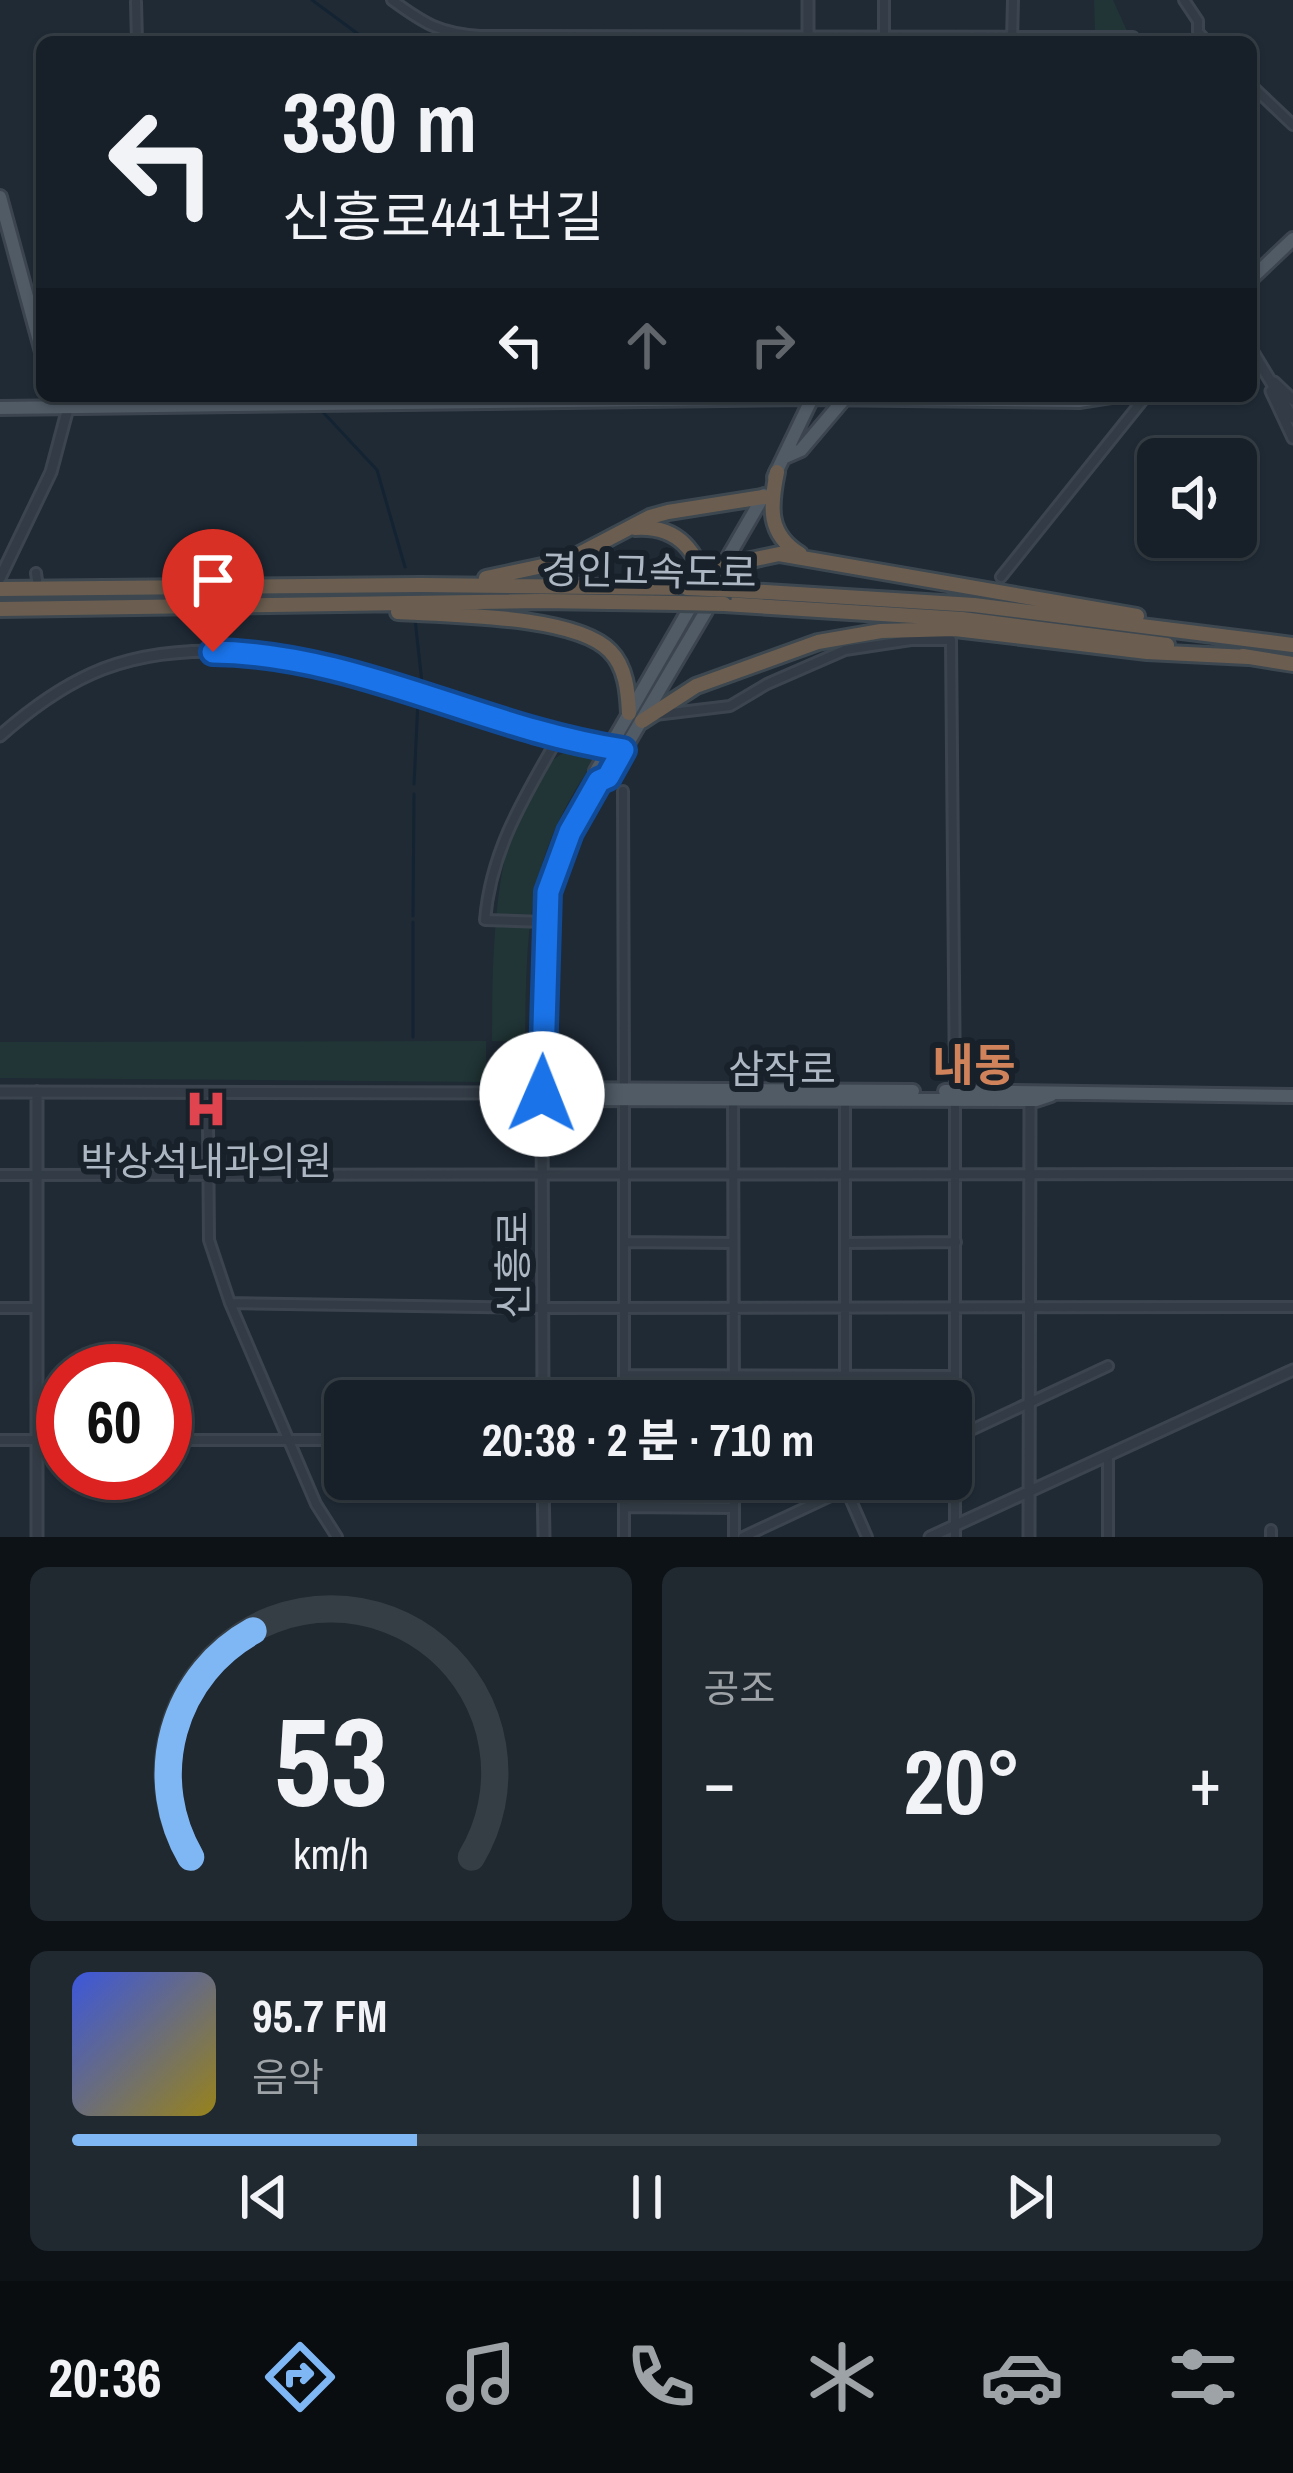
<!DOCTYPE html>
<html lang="ko">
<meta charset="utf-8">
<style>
:root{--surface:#172028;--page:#202830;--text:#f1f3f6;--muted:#9ea3a8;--line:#363e45;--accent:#7fb7f5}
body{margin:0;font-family:"Archivo Narrow","Noto Sans KR",sans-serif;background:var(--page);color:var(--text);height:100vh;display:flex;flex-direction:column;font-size:45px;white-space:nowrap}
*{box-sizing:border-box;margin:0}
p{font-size:39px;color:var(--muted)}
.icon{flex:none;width:66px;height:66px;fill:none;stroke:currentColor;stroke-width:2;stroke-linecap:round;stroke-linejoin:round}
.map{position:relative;height:1537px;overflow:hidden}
.side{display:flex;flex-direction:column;gap:30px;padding:30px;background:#0d1216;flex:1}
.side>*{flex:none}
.guide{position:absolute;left:36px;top:36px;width:1221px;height:366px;border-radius:18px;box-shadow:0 3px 9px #0004,0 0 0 3px var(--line);background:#172028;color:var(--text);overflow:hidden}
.buttons{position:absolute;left:1137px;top:438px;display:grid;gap:24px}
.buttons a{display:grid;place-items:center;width:120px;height:120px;border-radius:18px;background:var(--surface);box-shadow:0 3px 9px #0004,0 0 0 3px var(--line);font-size:60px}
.speed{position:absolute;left:36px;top:1344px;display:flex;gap:24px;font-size:60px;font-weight:700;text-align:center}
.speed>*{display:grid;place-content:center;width:156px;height:156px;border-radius:50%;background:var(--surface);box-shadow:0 3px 9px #0004,0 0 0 3px var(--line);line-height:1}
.speed .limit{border:18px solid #d22;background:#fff;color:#111}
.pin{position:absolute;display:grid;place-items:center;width:102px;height:102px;color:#fff;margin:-123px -51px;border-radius:50% 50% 50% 0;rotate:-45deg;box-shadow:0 0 12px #0007}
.pin .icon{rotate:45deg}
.me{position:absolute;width:132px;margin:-66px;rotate:1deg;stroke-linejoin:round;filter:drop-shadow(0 0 9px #0008)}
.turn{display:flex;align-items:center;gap:42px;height:252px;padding:0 48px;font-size:54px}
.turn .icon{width:156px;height:156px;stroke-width:2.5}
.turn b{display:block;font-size:84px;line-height:102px}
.lanes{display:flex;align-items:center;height:114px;padding:0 48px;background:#0003;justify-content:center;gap:60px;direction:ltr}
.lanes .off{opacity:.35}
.big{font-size:90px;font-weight:700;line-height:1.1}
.side .widget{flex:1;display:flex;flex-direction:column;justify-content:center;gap:18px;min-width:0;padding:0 42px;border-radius:18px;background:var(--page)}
.side .dial{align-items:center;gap:0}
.dial svg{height:312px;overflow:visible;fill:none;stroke:var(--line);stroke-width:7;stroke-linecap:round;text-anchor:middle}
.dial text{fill:var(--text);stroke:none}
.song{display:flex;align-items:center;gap:36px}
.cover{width:144px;height:144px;border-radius:18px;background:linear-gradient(135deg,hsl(230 70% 55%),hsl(50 70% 35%))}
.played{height:12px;border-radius:6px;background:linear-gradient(90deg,var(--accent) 30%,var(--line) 30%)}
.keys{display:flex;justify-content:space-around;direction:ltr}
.heat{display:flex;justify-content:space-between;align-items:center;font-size:66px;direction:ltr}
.side .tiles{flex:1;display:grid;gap:30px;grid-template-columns:1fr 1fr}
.widget:last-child{grid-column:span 2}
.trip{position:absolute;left:324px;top:1380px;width:648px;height:120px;border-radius:18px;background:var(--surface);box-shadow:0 3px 9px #0004,0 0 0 3px var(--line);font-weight:700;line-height:120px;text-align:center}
.dock{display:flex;height:192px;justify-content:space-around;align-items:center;background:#090d10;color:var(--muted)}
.dock .icon{width:84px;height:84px}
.dock .selected{color:var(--accent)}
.dock b{font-size:54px;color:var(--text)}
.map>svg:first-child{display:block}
</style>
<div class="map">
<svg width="1293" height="1537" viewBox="0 0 1293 1537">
<rect width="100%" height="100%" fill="#1f2a35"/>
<!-- green -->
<path fill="#213536" d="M 1094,0 L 1113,0 L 1127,31 L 1095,31 Z
M 572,749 L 595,760 C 526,857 527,927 525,1041 L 492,1041 C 493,968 488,781 572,749 Z
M 486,1041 L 486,1082 L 0,1078 L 0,1042 Z"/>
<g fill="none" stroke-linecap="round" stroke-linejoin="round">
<!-- stream -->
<path stroke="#142331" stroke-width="3" d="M 312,0 L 369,42
M 322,411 L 377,470 L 405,567
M 415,619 L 422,683
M 414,784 L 418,701
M 413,916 L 414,794
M 413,1037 L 413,922"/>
<!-- minor-tunnel -->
<path stroke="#343f4a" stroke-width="8" stroke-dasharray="8 4" stroke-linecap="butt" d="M 954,637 L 1001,577"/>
<!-- minor casing -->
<g stroke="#3c454f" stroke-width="14">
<path id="minor" d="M 392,0 C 425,24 439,33 480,36 L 1133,37
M 884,0 L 884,40
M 1184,0 L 1198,21 L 1198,32 L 1207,42
M 136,2 L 137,42
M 1012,41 L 1013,0
M 1251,85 L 1293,125
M 36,573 L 37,580
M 1001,577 L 1146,396
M 951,640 L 955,1091
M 655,715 L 730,706 L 767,684 L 845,650 L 911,640 L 951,640
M 623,791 L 624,1089
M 544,922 L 485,920 C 491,849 525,796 559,736
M 201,1092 L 208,1123 L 209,1240 L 230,1303 L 316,1504 L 337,1537
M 733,1097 L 734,1401
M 624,1099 L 624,1401
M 845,1099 L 845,1401
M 0,1175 L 1293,1174
M 624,1242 L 733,1243
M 845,1243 L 956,1242
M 230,1303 L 543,1308 L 1292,1307
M 0,1308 L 37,1308
M 624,1375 L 955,1376
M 952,1439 L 1108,1366
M 0,1440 L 63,1440
M 165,1440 L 345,1440
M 1108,1455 L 1108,1537
M 624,1479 L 624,1537
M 734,1479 L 734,1537
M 846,1479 L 846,1489 L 867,1537
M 624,1507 L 734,1508
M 1271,1530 L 1271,1537
M 743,1537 L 867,1479
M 955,1537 L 955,1101"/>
</g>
<!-- tertiary casing -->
<g stroke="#3c454f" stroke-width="15">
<path id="tertiary" d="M 808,0 L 808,42
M 1251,349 L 1293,418
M 1274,382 L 1293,400
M 1271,391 L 1293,438
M 0,578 L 51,472 L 68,408
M 0,736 C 27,712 58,689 91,674 C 235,609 438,699 579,742 L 613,748
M 0,1092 L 514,1093 L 521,1099 L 542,1099 L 543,1401
M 37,1092 L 37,1537
M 514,1093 L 521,1088 L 542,1089
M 543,1479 L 544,1537
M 930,1537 L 1293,1370
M 1029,1537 L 1030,1098"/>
</g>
<!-- primary casing -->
<g stroke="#3c454f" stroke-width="18">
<path id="primary" d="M 0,197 L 42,352
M 1251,279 L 1293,239
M 0,408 L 812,398 L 1079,401 L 1111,396
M 785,457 L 801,450 L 845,398
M 774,477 L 812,398
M 705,599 L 706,611 L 608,777 L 599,781 L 570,832 L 548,892 L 544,922 L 542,1099 L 1036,1100 L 1051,1095
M 599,781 L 596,771 L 691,606 L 705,597 L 764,495
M 542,1089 L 913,1091
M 945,1091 L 1293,1096"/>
</g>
<!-- motorway casing -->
<g stroke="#3d4750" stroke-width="20">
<path id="motorway" d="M 777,472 C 770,506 767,534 800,554
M 635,528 C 679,525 698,552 708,592
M 723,566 L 779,554 L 1137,616
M 486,578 L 566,561 L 650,517 L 668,512 L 763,497
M 0,589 L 421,585 L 687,588
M 732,590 L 974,605 L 1293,645
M 724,604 L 962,619 L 1167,645
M 0,609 L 541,601 L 678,603
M 398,612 C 449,615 576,615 610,651 C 626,667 628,692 629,713
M 1243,656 L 1293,664
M 642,721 L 696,686 L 818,642 L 881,631 L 955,629 L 1147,652 L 1248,657"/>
</g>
<!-- minor -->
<use href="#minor" stroke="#333c46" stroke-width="8"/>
<!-- tertiary -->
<use href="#tertiary" stroke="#333c46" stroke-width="9"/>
<!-- primary -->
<use href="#primary" stroke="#505b66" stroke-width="12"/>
<!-- motorway -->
<use href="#motorway" stroke="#6b5e50" stroke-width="14"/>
<!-- motorway-bridge casing -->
<g stroke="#3d4750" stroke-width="20" stroke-linecap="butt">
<path id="motorway-bridge" d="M 687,588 L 732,590
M 678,603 L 724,604"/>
</g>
<!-- motorway-bridge -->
<use href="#motorway-bridge" stroke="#6b5e50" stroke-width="14"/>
</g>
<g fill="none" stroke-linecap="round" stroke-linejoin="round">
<!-- route casing -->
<g stroke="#114b97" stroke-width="30">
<path id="route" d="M 213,652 C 357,654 483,729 623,750 L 608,777 L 599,781 L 570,832 L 548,892 L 542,1094"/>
</g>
<!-- route -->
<use href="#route" stroke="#1a73e8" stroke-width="21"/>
</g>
<!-- icons -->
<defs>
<g id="hospital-bare" transform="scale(3.24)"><path d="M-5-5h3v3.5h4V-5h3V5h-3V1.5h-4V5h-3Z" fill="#e0444e" stroke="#18212a" stroke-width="2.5" paint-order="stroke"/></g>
</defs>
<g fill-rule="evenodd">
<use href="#hospital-bare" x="206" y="1109"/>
</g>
<g text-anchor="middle" stroke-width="12" stroke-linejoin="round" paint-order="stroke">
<!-- street labels -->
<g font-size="39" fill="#acb7c3" stroke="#18212a">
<text transform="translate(649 571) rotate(1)" y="14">경인고속도로</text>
<text x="782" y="1083">삼작로</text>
<text transform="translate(513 1265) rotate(-90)" y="14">신흥로</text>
</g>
<!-- poi labels -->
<g font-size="39" fill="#acb7c3" stroke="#18212a">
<text x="206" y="1175">박상석내과의원</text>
</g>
<!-- quarter labels -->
<g font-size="45" font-weight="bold" fill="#d0835a" stroke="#18212a">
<text x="974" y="1081">내동</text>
</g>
</g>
</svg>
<div class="buttons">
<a><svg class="icon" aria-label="sound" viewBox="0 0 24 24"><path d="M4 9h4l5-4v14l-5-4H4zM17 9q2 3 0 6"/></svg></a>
</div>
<div class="speed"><div class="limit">60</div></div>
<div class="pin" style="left:213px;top:652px;background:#d93025"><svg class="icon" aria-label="arrive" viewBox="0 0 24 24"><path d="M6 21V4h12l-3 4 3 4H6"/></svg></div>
<svg class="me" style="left:542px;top:1094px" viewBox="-20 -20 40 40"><circle r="19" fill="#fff"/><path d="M0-13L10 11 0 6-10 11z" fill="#1a73e8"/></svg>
<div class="trip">20:38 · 2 분 · 710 m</div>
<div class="guide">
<div class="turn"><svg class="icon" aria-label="left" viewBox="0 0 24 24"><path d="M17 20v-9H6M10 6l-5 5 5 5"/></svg><div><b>330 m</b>신흥로441번길</div></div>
<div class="lanes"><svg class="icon" aria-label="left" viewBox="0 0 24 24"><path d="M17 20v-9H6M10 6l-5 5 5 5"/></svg><svg class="icon off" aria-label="ahead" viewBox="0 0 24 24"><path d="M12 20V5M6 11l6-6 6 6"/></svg><svg class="icon off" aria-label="right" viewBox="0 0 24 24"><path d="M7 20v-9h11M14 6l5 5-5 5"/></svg></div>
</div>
</div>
<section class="side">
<div class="tiles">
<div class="widget dial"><svg viewBox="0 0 100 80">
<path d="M14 69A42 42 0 1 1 86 69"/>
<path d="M14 69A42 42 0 0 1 30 11" stroke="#7fb7f5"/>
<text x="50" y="56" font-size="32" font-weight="700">53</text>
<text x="50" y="72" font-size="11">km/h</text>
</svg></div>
<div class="widget"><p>공조</p>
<div class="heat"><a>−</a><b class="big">20°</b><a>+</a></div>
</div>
<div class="widget">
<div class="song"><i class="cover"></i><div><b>95.7 FM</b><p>음악</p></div></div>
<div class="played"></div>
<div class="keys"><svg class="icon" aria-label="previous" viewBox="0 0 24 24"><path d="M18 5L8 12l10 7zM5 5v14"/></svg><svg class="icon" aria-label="pause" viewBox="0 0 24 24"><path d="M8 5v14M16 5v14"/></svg><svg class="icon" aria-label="next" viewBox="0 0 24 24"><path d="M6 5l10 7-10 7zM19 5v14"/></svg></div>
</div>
</div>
</section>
<nav class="dock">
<b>20:36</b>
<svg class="icon selected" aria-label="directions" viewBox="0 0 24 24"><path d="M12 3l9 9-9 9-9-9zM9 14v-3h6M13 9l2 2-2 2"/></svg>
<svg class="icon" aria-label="music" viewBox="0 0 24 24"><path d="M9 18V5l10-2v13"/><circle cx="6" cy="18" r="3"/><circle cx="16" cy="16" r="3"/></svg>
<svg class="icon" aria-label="phone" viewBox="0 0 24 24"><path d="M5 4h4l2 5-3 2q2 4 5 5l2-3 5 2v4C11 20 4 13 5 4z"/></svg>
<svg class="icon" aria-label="climate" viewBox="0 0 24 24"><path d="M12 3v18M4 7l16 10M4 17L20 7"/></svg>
<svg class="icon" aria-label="car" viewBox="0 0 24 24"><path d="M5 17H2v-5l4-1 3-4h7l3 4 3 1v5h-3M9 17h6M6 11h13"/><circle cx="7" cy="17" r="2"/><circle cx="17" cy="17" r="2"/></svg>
<svg class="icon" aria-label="filters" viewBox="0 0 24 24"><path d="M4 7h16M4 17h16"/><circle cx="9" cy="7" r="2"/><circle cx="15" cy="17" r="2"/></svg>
</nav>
